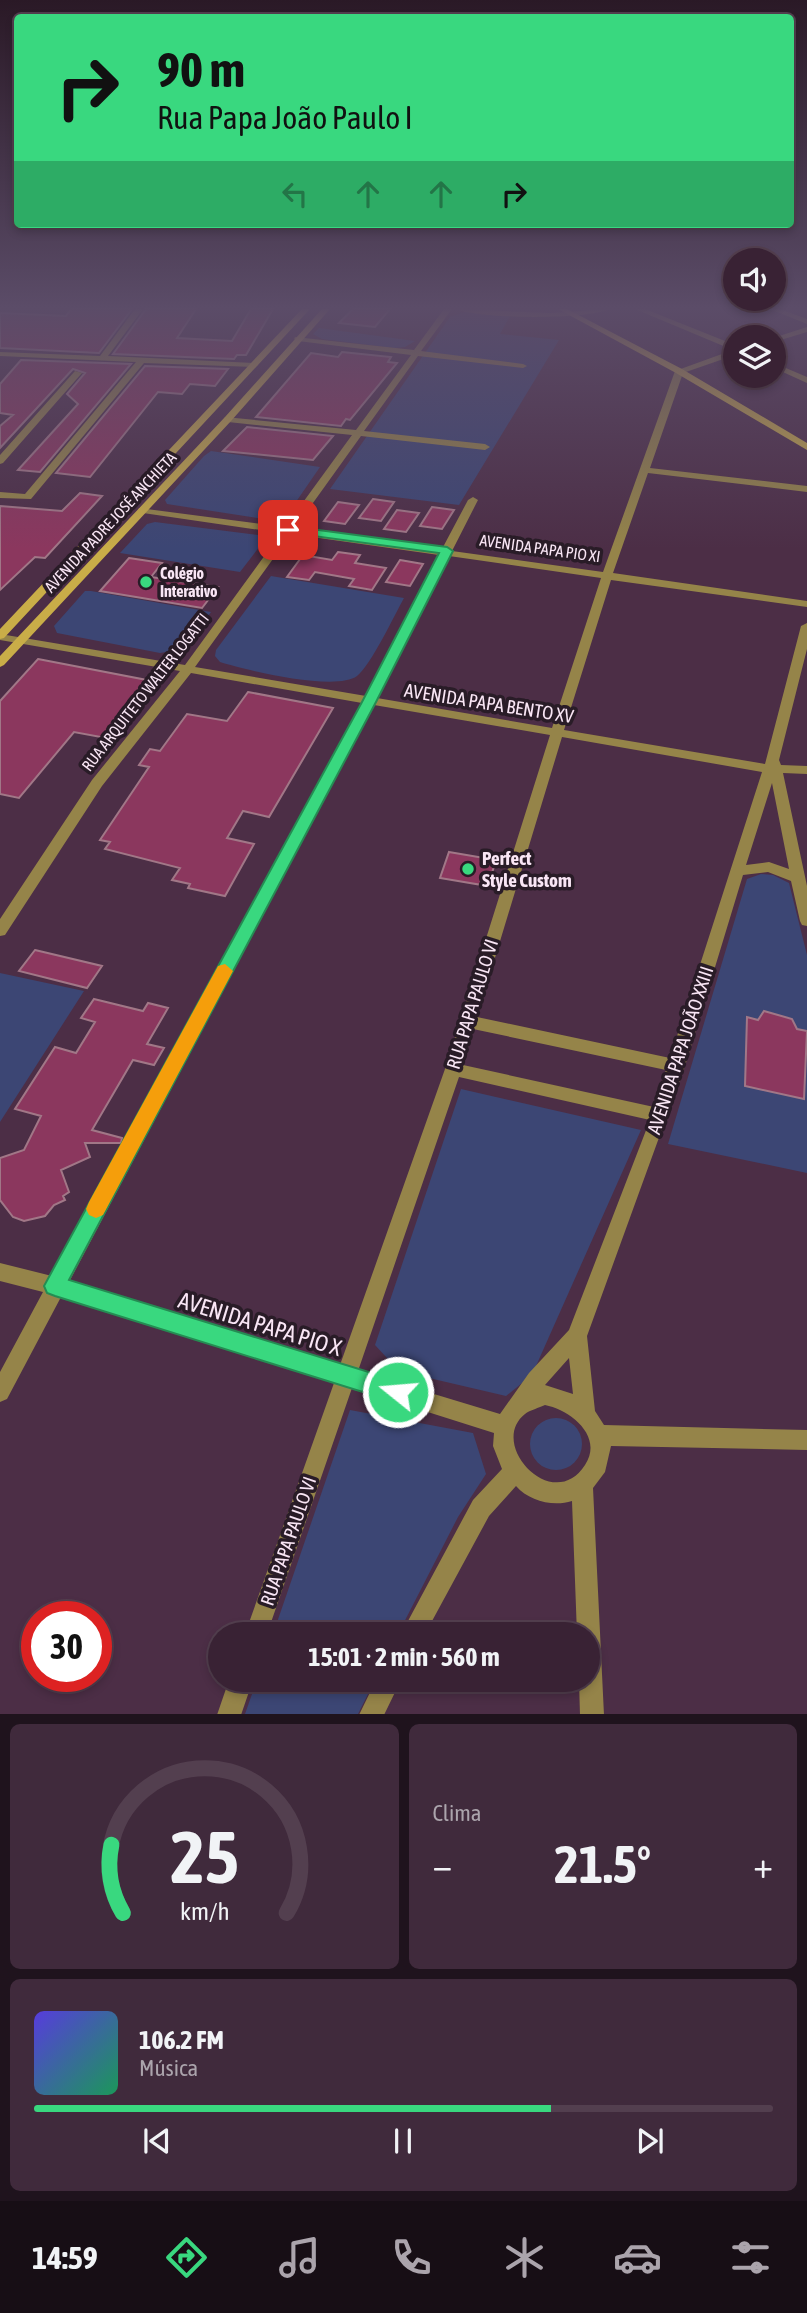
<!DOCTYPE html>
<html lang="pt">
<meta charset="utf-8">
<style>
:root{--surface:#392234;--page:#402a3c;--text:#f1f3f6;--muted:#aba4ac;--line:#533f4f;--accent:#39d87f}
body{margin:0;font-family:"Asap Condensed",sans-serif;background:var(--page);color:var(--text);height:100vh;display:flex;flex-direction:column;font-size:26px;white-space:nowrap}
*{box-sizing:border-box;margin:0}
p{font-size:23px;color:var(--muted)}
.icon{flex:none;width:38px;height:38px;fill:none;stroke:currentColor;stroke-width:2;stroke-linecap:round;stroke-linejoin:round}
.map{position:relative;height:1714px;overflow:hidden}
.drawer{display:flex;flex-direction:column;gap:10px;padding:10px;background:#1f131d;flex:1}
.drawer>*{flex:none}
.guide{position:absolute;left:14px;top:14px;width:780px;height:214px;border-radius:7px;box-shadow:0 4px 10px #0003,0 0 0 2px var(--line);background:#39d87f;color:#111;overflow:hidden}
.buttons{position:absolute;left:723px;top:248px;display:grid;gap:14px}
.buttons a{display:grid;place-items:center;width:63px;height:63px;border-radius:50%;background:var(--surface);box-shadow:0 4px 10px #0003,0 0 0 2px var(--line);font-size:35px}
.speed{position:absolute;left:21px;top:1601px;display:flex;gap:14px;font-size:35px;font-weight:700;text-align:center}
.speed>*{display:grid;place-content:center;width:91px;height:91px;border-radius:50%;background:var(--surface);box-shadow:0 4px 10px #0003,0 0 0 2px var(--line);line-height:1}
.speed .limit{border:10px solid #d22;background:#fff;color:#111}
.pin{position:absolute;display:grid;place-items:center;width:60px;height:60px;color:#fff;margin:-30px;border-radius:14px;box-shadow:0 4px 10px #0006}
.me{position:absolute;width:77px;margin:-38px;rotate:287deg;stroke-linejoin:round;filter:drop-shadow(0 0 5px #0008)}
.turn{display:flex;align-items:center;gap:24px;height:147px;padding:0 28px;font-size:32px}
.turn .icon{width:91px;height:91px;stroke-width:2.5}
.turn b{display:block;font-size:49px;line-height:60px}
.lanes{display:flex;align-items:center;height:66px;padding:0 28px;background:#0003;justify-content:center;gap:35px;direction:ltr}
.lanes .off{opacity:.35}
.big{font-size:52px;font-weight:700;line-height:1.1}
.drawer .widget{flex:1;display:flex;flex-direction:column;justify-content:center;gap:10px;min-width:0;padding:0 24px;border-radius:10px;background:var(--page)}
.drawer .dial{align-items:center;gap:0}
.dial svg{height:182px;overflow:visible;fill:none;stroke:var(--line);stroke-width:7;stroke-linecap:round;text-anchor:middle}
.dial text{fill:var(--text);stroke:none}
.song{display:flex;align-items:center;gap:21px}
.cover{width:84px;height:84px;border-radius:10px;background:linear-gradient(135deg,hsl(250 70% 55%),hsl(150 70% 35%))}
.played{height:7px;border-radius:4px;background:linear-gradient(90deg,var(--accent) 70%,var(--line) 70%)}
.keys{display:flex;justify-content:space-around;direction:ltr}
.heat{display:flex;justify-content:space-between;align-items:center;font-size:38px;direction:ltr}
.drawer .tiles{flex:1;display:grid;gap:10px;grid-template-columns:1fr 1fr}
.widget:last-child{grid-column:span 2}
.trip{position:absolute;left:208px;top:1622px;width:392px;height:70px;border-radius:35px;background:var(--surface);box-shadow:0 4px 10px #0003,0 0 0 2px var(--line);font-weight:700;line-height:70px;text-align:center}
.tab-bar{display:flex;height:112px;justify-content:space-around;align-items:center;background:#170e15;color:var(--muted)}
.tab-bar .icon{width:49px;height:49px}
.tab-bar .active{color:var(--accent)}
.tab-bar b{font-size:32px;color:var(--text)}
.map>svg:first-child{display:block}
</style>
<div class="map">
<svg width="807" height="1715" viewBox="0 0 807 1715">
<rect width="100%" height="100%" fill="#4c2e46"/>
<!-- green -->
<path fill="#3c4674" d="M 467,311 L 510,316 L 500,334 L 559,340 L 459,505 L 330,489 L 450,317 Z
M 319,328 L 415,341 L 405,347 L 394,348 L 322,339 L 313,334 Z
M 211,451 L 320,467 L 289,512 L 270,520 L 167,504 L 165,500 L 204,456 Z
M 155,522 L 258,535 L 263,542 L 240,572 L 120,553 L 147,524 Z
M 271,576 L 404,598 C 394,616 371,665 357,676 C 336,692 245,670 220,662 L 215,656 L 216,650 Z
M 85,591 L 91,591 L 211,612 C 196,633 187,650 160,653 L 57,633 L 54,626 Z
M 761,874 L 773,875 L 789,883 L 807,955 L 807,1173 L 668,1144 L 747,879 Z
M 0,973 L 84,991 L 0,1122 Z
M 461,1089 L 641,1130 L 532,1375 L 506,1396 L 399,1371 L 375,1345 Z
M 350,1410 L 473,1433 L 486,1474 L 458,1517 L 398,1634 L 273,1634 Z
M530 1444a26 26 0 1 1 52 0a26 26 0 1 1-52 0Z
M 257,1680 L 375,1680 L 358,1714 L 245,1714 Z"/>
<!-- building -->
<path fill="#8b375e" stroke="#a17787" stroke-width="2" d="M 71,309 L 132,309 L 99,353 L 0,348 L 0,313 L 66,316 Z
M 146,309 L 196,309 L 177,338 L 232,341 L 251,309 L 273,309 L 246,355 L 237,355 L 234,359 L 113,354 Z
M 353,309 L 390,309 L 375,327 L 339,323 Z
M 342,352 L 391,357 L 388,362 L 397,363 L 350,420 L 346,419 L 341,426 L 256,417 L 311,353 L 338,357 Z
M 21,360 L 131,364 L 40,472 L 18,470 L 78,404 L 67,394 L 85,373 L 73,369 L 0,448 L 0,426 L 13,415 L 0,413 L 0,384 Z
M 145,366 L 228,369 L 215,386 L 190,384 L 182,394 L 158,392 L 90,477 L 56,473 Z
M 247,427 L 333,436 L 313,460 L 223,451 Z
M 80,493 L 102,496 L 45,558 L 35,557 L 0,590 L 0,506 L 62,511 Z
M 373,499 L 394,502 L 381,521 L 359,518 Z
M 338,502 L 359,505 L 345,524 L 324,521 Z
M 432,507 L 454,510 L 442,529 L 420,526 Z
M 397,510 L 419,513 L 406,532 L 384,529 Z
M 338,552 L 360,555 L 355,563 L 386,568 L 372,590 L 349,586 L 354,579 L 315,572 L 309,580 L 287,577 L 303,555 L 332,560 Z
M 129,558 L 162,563 L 151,577 L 218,587 L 202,608 L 100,591 Z
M 400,560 L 423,564 L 410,586 L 386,582 Z
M 38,659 L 152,681 L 106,738 L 74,732 L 19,798 L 0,794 L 0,701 Z
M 248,692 L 333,708 L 269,817 L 243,811 L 227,838 L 254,844 L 225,896 L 188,888 L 190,884 L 172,880 L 180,868 L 105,849 L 110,842 L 100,840 L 149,767 L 139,765 L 150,749 L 160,751 L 187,714 L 227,721 Z
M 449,852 L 496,860 L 488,886 L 440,878 Z
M 35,950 L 102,966 L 87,988 L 19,971 Z
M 94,999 L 143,1011 L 148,1003 L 168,1008 L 147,1044 L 164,1048 L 154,1065 L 133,1060 L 92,1130 L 122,1138 L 121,1143 L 85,1143 L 90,1157 L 61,1170 L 69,1192 L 63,1196 L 65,1200 L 54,1205 L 45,1216 L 24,1221 L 13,1217 L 0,1200 L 0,1158 L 24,1150 L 41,1116 L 15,1109 L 55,1047 L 76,1053 L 95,1022 L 81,1018 Z
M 764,1011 L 792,1019 L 797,1029 L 807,1031 L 804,1099 L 745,1086 L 747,1017 L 758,1020 Z"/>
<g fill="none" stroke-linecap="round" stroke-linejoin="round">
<!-- street -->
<path fill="#958449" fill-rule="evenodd" d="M 135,309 L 143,309 L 108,356 L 254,363 L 258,365 L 254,367 L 144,363 L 31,499 L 0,498 L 0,492 L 25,494 L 136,362 L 0,356 L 0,352 L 100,356 Z
M 444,309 L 452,309 L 421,351 L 523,364 L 527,366 L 523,368 L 418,356 L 364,431 L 485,444 L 490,447 L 485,450 L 361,436 L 295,528 L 442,549 L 468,500 L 473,497 L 478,500 L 452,551 L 603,572 L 675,371 L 733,350 L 635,309 L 645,309 L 735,345 L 735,355 L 683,373 L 650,468 L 807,486 L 807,492 L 648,473 L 613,573 L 807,601 L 807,607 L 611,580 L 564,730 L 765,764 L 801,626 L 807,623 L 807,649 L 779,760 L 781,765 L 807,766 L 807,774 L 783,773 L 807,886 L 807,926 L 802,925 L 800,921 L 791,881 L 768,872 L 743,875 L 685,1066 L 587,1336 L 595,1411 L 604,1425 L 807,1430 L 807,1450 L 611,1446 L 605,1472 L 593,1488 L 604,1715 L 580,1715 L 579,1680 L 588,1680 L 588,1634 L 577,1634 L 572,1501 C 553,1507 529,1501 516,1486 L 489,1516 L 425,1634 L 401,1634 L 473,1500 L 502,1469 L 493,1446 L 494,1433 L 352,1388 L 267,1634 L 245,1634 L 334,1383 L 61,1297 L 7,1399 L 0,1402 L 0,1372 L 43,1292 L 0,1281 L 0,1263 L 52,1276 L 362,703 L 191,673 L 102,786 L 5,935 L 0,936 L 0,919 L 92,780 L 180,671 L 0,640 L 0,634 L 185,665 L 281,533 L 143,513 L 138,510 L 139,508 L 285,527 L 352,435 L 228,422 L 224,419 L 225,417 L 356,430 L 411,355 L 298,341 L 294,339 L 295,337 L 414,350 ZM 291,534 L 439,555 L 366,696 L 195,667 ZM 449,556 L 601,578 L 552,728 L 377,698 ZM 374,705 L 550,735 L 445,1069 L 340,1365 L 69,1282 ZM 562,737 L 762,772 L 670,1058 L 477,1017 ZM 772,783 L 789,869 L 769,862 L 746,865 ZM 473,1029 L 666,1070 L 654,1107 L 463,1065 ZM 459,1077 L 650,1120 L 569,1330 L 529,1373 L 500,1414 L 358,1371 ZM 569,1358 L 573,1394 L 545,1385 ZM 545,1405 C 570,1410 604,1436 585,1465 C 553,1515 487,1444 525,1414 C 530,1410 539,1408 545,1405 Z
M 457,309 L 551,313 L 609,309 C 588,320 477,319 457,309 Z
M 770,309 L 780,309 L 807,319 L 807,324 Z
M 807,327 L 807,332 L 774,342 L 773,338 Z
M 774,363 L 807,377 L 807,383 L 774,368 Z
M 75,371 L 82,373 L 3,463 L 0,464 L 0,455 Z
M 229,1680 L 253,1680 L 241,1715 L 217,1715 Z
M 376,1680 L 401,1680 L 384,1715 L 359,1715 Z"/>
<!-- secondary -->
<path fill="#c9ad48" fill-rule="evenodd" d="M 302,309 L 310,309 L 4,638 L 0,639 L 0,629 Z
M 322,309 L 330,309 L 231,421 L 4,665 L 0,667 L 0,656 L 225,417 Z
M 558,309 L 567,309 L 682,369 L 807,443 L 807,450 L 676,373 Z"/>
</g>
<!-- sky -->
<linearGradient id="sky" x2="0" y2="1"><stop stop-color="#2a1926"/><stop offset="0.56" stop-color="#5b4c68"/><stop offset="1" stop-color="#5b4c68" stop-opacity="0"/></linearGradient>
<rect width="807" height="549" fill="url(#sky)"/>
<!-- route -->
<path fill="#39d87f" stroke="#258c53" stroke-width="2" d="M 288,526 L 447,547 L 453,551 L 376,702 L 69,1280 L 398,1381 L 406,1384 L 409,1392 L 406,1400 L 398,1403 L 55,1296 L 47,1293 L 44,1286 L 362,702 L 439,553 L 284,532 L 284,527 Z"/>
<!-- slow -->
<path fill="#f59e0b" d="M 225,964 L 233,971 L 103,1215 L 96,1218 L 89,1215 L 86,1209 L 89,1202 L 218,966 Z"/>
<!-- markers -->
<g fill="#39d87f" stroke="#291c27" stroke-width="2.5">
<circle cx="146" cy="582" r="7"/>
<circle cx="468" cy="869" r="7"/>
</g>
<g text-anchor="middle" stroke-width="7" stroke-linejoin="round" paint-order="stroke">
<!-- far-street labels -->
<g font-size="16" fill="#f9e6f5" stroke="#291c27">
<text transform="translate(110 522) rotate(-47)" y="6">AVENIDA PADRE JOSÉ ANCHIETA</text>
<text transform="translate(540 548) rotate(8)" y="6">AVENIDA PAPA PIO XI</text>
<text transform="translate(145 692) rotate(-52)" y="6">RUA ARQUITETO WALTER LOGATTI</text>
</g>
<!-- far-poi labels -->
<g font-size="16" font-weight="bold" fill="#f9e6f5" stroke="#291c27" text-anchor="start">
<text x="160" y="579">Colégio<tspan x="160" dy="18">Interativo</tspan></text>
</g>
<!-- street labels -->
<g font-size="19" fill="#f9e6f5" stroke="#291c27">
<text transform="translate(489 703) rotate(9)" y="7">AVENIDA PAPA BENTO XV</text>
<text transform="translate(472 1004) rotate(-73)" y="7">RUA PAPA PAULO VI</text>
<text transform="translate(680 1050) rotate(-72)" y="7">AVENIDA PAPA JOÃO XXIII</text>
<text transform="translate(288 1541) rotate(-71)" y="7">RUA PAPA PAULO VI</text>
</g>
<!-- poi labels -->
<g font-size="19" font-weight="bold" fill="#f9e6f5" stroke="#291c27" text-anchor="start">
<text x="482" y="865">Perfect<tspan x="482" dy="22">Style Custom</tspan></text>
</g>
<!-- near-street labels -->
<g font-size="23" fill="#f9e6f5" stroke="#291c27">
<text transform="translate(260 1324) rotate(17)" y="8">AVENIDA PAPA PIO X</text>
</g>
</g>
</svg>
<div class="buttons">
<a><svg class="icon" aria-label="sound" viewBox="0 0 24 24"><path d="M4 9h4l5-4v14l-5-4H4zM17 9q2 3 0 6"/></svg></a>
<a><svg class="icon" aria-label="layers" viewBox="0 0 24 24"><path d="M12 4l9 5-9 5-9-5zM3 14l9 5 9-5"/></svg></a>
</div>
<div class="speed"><div class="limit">30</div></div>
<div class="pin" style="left:288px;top:530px;background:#d93025"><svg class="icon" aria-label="arrive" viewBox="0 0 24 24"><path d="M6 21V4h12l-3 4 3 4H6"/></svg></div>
<svg class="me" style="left:398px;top:1392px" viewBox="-20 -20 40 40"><circle r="17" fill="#39d87f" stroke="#fff" stroke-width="3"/><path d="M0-11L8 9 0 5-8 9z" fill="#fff"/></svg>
<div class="trip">15:01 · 2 min · 560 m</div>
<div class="guide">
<div class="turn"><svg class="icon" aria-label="right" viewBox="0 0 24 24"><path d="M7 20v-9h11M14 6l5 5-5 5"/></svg><div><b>90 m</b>Rua Papa João Paulo I</div></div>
<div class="lanes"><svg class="icon off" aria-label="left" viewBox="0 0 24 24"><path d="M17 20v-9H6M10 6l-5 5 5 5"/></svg><svg class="icon off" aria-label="ahead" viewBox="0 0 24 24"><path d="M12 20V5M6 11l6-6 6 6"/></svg><svg class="icon off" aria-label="ahead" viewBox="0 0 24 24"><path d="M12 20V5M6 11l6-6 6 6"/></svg><svg class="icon" aria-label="right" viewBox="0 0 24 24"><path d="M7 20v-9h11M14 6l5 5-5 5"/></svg></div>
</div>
</div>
<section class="drawer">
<div class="tiles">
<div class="widget dial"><svg viewBox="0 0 100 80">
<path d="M14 69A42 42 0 1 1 86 69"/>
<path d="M14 69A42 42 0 0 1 9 39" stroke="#39d87f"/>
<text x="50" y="56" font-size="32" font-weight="700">25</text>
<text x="50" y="72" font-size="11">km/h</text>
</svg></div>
<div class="widget"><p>Clima</p>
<div class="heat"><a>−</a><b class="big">21.5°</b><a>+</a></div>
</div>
<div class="widget">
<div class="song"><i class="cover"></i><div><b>106.2 FM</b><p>Música</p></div></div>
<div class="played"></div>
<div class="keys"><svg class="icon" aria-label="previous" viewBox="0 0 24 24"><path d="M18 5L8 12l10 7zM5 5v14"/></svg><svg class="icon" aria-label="pause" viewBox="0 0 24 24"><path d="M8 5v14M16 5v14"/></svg><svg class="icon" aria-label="next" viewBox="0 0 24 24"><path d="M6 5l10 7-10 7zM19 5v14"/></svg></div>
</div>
</div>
</section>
<nav class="tab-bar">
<b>14:59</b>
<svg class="icon active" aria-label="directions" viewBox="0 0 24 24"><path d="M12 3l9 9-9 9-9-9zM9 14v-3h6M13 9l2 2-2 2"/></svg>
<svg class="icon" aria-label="music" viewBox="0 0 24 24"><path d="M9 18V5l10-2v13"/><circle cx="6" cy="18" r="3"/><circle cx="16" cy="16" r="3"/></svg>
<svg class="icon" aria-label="phone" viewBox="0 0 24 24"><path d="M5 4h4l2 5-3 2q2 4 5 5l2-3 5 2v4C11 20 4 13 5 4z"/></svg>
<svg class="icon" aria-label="climate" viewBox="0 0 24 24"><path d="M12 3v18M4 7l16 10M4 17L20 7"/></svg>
<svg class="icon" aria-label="car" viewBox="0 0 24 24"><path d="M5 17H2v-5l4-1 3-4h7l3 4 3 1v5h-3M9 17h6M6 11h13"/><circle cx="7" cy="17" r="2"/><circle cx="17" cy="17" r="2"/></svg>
<svg class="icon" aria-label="filters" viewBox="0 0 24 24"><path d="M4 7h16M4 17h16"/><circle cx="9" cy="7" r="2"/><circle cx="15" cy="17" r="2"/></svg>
</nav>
